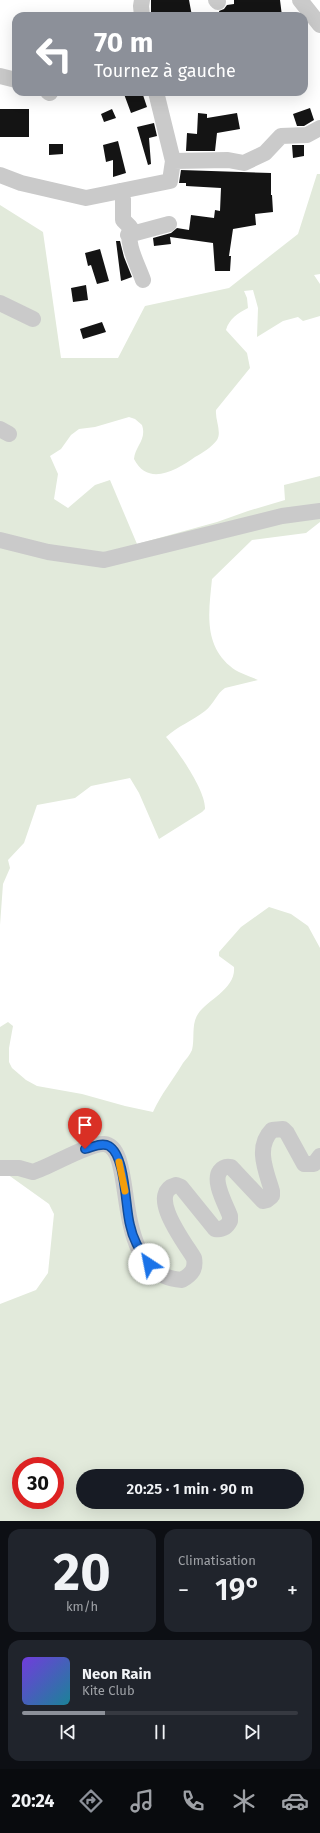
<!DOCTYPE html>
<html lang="fr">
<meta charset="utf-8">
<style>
:root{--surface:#171b24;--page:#20242c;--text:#f1f3f6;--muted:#9ea1a6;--line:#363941;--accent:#8c9099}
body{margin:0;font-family:"Fira Sans",sans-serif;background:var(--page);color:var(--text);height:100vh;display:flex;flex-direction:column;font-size:15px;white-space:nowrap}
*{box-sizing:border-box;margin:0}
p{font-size:13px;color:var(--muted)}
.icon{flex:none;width:22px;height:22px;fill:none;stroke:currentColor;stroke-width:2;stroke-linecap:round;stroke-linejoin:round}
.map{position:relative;height:1521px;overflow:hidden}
.panel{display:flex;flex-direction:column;gap:8px;padding:8px;background:#0d0f14;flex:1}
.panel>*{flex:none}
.hud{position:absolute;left:12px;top:12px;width:296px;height:84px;border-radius:12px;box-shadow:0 4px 16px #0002;background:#8c9099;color:#fff;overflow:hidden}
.speed{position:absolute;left:12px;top:1457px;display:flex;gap:8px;font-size:20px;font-weight:700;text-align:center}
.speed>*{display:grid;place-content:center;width:52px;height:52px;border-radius:50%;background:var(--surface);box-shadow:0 4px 16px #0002;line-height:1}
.speed .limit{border:6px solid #d22;background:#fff;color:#111}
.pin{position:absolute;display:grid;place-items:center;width:34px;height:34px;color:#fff;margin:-41px -17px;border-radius:50% 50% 50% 0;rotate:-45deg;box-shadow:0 0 4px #0007}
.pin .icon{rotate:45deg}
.me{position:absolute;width:44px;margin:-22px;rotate:326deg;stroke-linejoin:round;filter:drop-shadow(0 0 3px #0008)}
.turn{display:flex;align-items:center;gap:14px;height:84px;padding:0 16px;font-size:18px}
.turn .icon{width:52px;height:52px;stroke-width:2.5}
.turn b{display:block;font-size:28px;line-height:34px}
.big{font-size:30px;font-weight:600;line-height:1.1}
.panel .widget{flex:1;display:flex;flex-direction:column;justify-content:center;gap:6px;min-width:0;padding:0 14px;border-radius:12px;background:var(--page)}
.panel .dial{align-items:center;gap:0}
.dial b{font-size:52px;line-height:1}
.song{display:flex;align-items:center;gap:12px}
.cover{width:48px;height:48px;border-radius:6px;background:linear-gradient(135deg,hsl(260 70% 55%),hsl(190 70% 35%))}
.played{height:4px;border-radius:2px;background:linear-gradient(90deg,var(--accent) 30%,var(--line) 30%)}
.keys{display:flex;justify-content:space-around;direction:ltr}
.heat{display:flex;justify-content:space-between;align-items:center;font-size:22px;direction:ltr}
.panel .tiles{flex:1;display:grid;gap:8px;grid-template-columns:1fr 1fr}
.widget:last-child{grid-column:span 2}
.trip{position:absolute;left:76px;top:1469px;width:228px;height:40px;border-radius:20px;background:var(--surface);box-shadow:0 4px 16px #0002;font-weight:600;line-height:40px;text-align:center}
.menu{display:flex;height:64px;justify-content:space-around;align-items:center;background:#090b0e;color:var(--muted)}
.menu .icon{width:28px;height:28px}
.menu .on{color:var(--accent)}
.menu b{font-size:18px;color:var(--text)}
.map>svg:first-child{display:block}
</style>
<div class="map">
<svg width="320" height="1521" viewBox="0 0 320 1521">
<rect width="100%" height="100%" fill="#fff"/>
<!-- green -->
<path fill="#e2eadb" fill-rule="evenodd" d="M 317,174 L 320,174 L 320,274 L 314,275 L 320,284 L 320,316 L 303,321 L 298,317 L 283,321 L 257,337 L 258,308 L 253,290 L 244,291 L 247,298 L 248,308 C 238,313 229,319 226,330 L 247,353 L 250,368 L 216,410 C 215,420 222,432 217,440 C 212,447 202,453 195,457 C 177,470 148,487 134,459 C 135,446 147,440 142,425 L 135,419 L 129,417 L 95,427 L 79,429 L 71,435 L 61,449 L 50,456 L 58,474 L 54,499 L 68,508 L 95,485 L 110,480 L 137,544 L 217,522 L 248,511 L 285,500 L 284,485 L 320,476 L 320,522 L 306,533 L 252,540 L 212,579 C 209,610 203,643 230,666 C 237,673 250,676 258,680 L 225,688 C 217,693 213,705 205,711 C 192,721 178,726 166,737 C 178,751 206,791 205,809 L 202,812 L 159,839 L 139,793 L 130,778 L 91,786 L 75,798 L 37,805 L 24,843 L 8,860 L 10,868 L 3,884 L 0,925 L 0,205 L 43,232 L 61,358 L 118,358 L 145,306 L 229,288 L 298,234 Z
M 269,907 L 291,914 L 308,926 L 320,948 L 320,1521 L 0,1521 L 0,1304 L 36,1290 L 48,1273 L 54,1214 L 49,1204 L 7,1174 L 0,1174 L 0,1027 L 8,1022 L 13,1026 L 9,1048 L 9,1062 L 12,1068 L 26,1080 L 37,1086 L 82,1094 L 125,1106 L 153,1112 C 161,1094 173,1080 183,1063 C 186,1059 190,1055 192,1050 C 195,1039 191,1024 198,1014 C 208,999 236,989 234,967 L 219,956 L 219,952 L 241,927 ZM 21,1466 L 55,1466 L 55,1500 L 21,1500 ZM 83,1476 L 297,1476 L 297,1502 L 83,1502 Z"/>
<!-- building -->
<path fill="#141414" d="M 151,0 L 189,0 L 192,16 L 156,16 L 156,12 L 151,13 Z
M 234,0 L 280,0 L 282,16 L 220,16 L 219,11 L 224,9 L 227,5 L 234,4 Z
M 131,92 L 142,92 L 147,107 L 131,113 L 124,94 Z
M 310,108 L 314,120 L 304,126 L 297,126 L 293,114 Z
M 0,109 L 29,109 L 29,137 L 0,137 Z
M 112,109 L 116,118 L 104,122 L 101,114 Z
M 198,113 L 207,114 L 207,118 L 237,113 L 240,129 L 217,133 L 215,151 L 186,151 L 187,133 L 197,134 Z
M 154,123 L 157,136 L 149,138 L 151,164 L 148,165 L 137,127 Z
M 118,141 L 126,173 L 113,177 L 113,160 L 106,162 L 103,145 Z
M 49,144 L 63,144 L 63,154 L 49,155 Z
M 292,145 L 304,145 L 304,156 L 293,158 Z
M 181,170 L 271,173 L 271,195 L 272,195 L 273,212 L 255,214 L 256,225 L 233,229 L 229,256 L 231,256 L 230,271 L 215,271 L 213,243 L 170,237 L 171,244 L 154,246 L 153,238 L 171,233 L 177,228 L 189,230 L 191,215 L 214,218 L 215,210 L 220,211 L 221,188 L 186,186 L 186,183 L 179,183 Z
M 116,241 L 120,241 L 124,257 L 132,277 L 121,281 Z
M 100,249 L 109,281 L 97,284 L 91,265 L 88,266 L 85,253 Z
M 86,285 L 88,300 L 73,302 L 71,288 Z
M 102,322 L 106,332 L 83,339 L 80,329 Z"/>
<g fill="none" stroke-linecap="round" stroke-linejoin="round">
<!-- minor -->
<path stroke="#cacaca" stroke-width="16" d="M 216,0 L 218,2
M 300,0 L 320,25
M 142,16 L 141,6 L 142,0
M 0,76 L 16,80
M 48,92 L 50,93
M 156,92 L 173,161
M 0,175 L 21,183 L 86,198 L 170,181 L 173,161 L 228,160 L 244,163 L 265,153 L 281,136 L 307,135 L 320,128
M 120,191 L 123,199 L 123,220 L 130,227 C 126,245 137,263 143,280
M 128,235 L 169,224
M 0,303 L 33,319
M 0,429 L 9,434
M 0,540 L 48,552 L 104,560 L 282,516 L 320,511
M 0,1168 L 19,1168 L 33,1172 C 50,1167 89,1143 104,1144 C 139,1147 107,1275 182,1280 C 192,1274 196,1269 194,1258 C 185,1243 146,1193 176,1185 L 181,1187 L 215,1229 C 222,1230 227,1227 230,1221 L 230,1216 C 226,1205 212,1181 220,1171 C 223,1167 226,1166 231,1167 L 263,1201 L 267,1200 L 272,1196 L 272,1191 C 266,1171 255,1147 272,1130 L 283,1129 L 287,1133 L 304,1164 L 314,1164 L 320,1156"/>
</g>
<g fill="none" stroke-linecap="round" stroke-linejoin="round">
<!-- route casing -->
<g stroke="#114b97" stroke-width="10">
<path id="route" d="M 85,1149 C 93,1147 102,1142 109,1146 C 126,1156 125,1207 130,1225 C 133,1240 140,1252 149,1264"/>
</g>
<!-- route -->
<use href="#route" stroke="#1a73e8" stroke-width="7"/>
<!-- slow -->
<path stroke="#f59e0b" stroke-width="7" d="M 119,1162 L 125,1191"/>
</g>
</svg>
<div class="speed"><div class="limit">30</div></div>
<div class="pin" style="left:85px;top:1149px;background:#d93025"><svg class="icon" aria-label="arrive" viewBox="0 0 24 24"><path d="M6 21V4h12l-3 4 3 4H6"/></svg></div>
<svg class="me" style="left:149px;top:1264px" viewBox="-20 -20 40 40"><circle r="19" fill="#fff"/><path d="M0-13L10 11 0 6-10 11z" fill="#1a73e8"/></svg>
<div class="trip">20:25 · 1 min · 90 m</div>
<div class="hud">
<div class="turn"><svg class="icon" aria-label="left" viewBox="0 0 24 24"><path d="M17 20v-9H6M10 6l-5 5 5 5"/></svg><div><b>70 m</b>Tournez à gauche</div></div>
</div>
</div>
<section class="panel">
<div class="tiles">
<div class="widget dial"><b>20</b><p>km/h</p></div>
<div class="widget"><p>Climatisation</p>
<div class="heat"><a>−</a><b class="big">19°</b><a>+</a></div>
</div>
<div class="widget">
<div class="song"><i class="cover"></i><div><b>Neon Rain</b><p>Kite Club</p></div></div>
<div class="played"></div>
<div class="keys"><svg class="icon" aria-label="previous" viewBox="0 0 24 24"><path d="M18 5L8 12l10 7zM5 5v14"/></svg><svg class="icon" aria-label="pause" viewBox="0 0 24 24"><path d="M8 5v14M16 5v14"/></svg><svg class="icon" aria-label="next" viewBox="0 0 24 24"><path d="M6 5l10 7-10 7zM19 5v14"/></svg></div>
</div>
</div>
</section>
<nav class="menu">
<b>20:24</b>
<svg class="icon on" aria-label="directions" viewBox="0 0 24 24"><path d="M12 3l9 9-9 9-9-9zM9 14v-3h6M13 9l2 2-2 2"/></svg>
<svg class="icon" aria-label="music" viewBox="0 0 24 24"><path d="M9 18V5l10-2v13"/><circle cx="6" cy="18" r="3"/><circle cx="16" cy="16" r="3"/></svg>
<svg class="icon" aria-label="phone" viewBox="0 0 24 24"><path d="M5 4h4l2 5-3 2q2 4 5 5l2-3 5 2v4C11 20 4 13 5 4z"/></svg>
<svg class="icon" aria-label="climate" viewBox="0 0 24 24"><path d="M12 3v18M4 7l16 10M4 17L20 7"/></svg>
<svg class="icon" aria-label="car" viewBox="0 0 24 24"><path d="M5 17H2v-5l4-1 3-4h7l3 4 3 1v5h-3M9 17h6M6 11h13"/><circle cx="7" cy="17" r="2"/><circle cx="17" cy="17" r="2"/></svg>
</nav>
